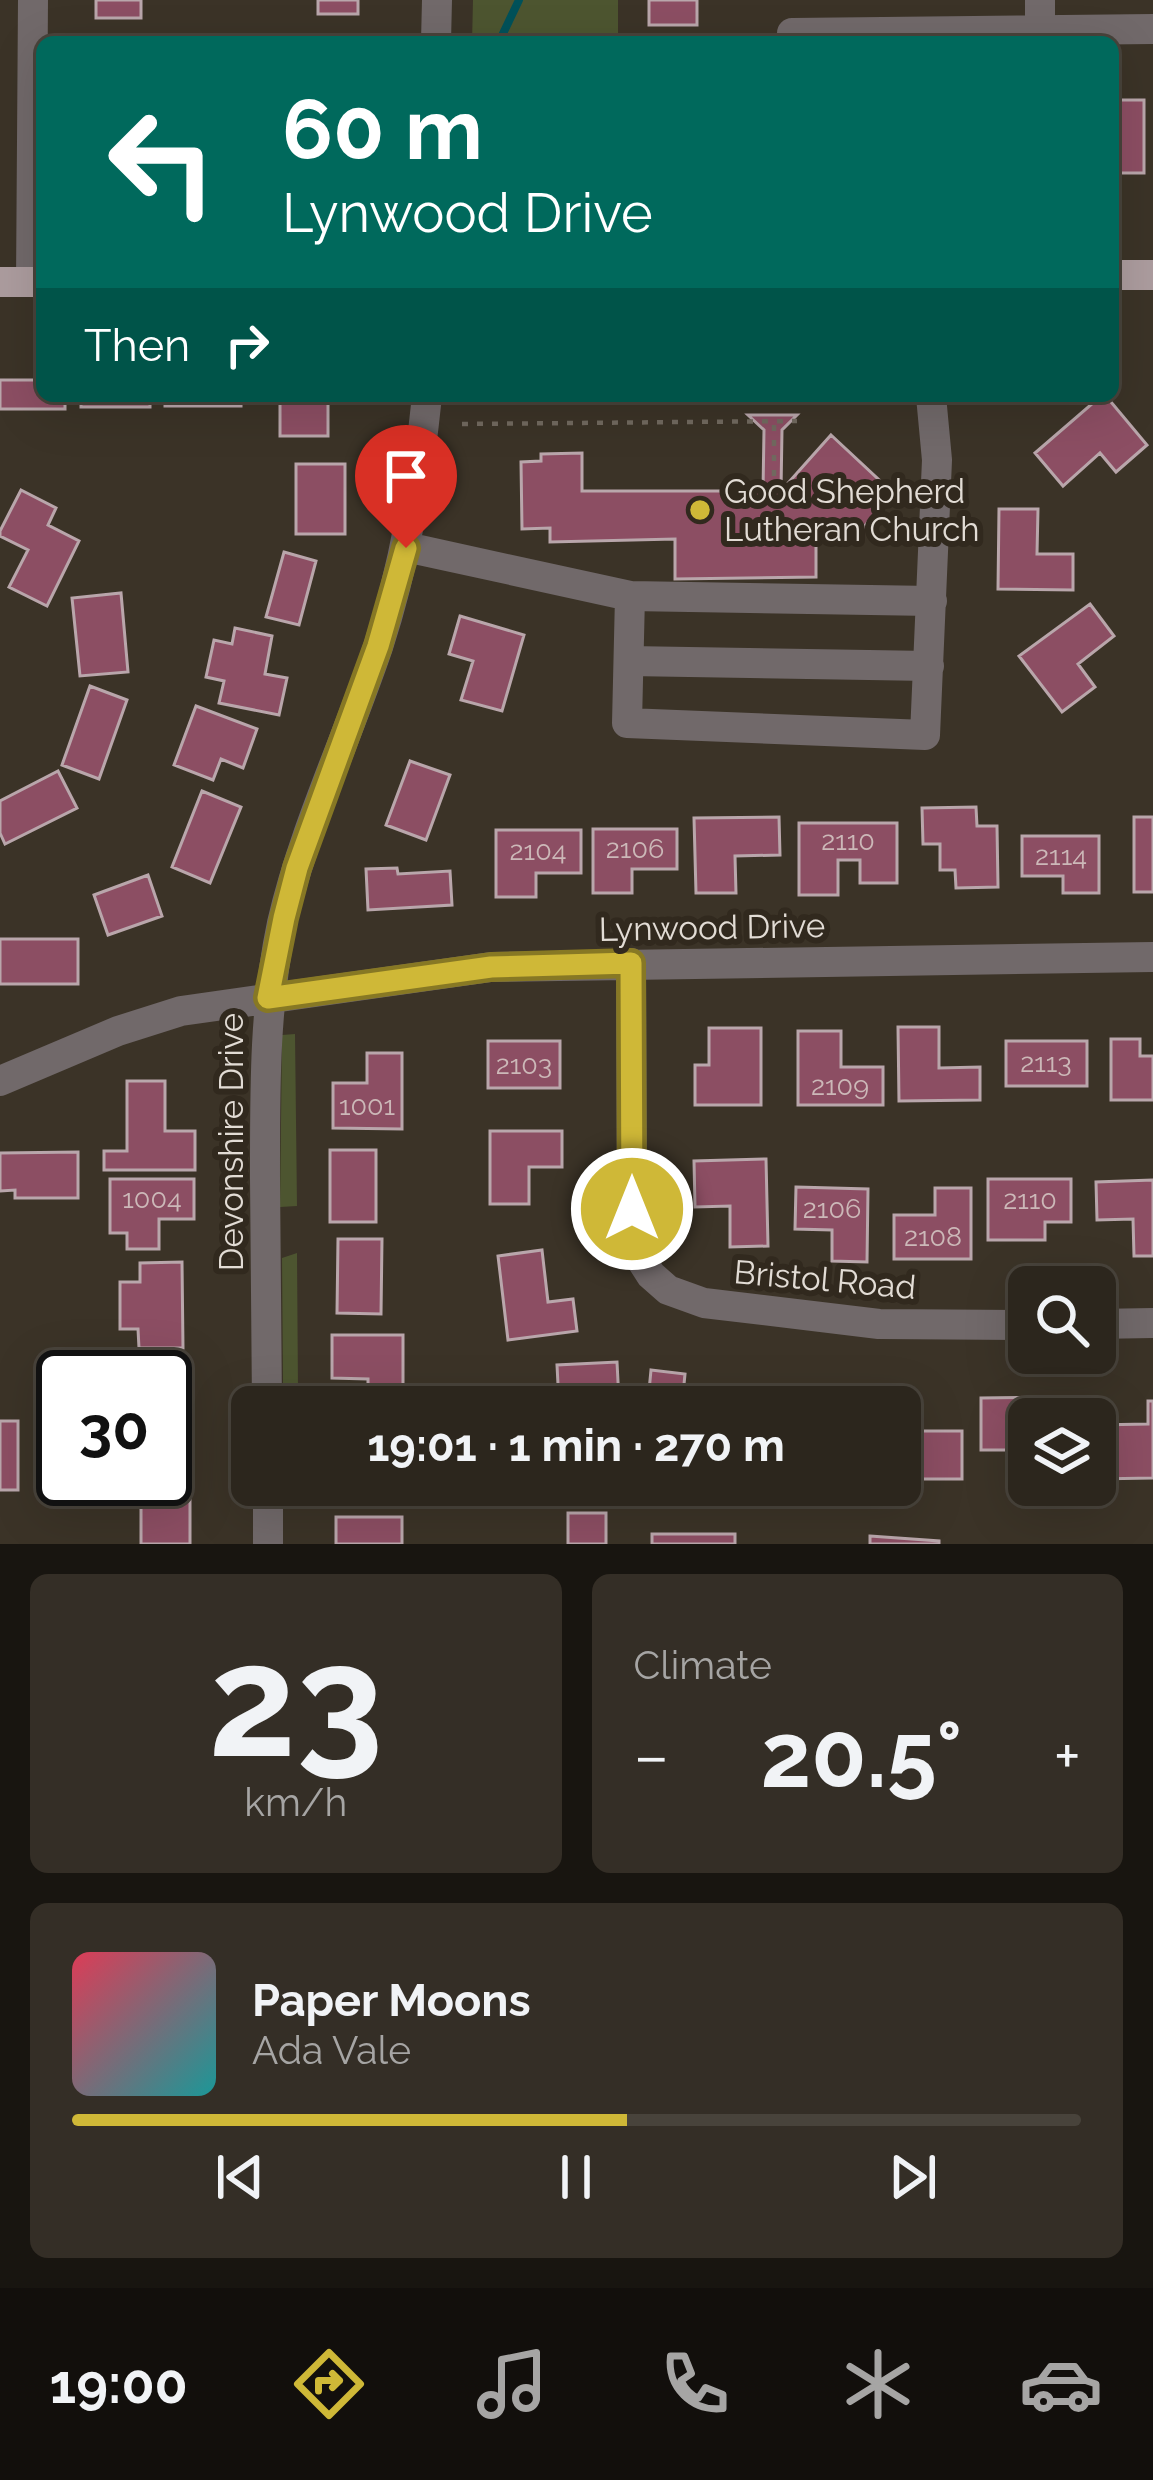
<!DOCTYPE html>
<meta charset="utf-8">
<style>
:root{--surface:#2c261d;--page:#342e26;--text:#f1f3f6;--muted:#a6a5a4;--line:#48433b;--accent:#cfb837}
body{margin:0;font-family:Raleway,sans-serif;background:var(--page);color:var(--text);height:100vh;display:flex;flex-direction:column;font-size:45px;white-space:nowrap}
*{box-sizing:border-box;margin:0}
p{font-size:39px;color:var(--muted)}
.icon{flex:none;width:66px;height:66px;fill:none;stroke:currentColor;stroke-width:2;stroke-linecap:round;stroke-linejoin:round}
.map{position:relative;height:1544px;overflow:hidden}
.panel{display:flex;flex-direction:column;gap:30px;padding:30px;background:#181510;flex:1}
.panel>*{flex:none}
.banner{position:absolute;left:36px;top:36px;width:1083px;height:366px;border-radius:18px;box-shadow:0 12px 48px #0002,0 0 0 3px var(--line);background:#00695c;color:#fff;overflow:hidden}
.tools{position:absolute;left:1008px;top:1266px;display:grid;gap:24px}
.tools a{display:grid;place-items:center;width:108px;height:108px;border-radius:18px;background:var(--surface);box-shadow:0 12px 48px #0002,0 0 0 3px var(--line);font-size:60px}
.speed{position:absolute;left:36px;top:1350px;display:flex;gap:24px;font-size:60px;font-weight:700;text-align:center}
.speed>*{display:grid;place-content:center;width:156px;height:156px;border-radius:50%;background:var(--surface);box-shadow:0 12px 48px #0002,0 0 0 3px var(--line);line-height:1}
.speed .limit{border:6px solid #111;border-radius:18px;background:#fff;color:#111}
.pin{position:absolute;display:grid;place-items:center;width:102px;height:102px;color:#fff;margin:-123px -51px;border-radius:50% 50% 50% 0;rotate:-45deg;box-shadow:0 0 12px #0007}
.pin .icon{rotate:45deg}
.me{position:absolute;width:132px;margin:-66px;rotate:0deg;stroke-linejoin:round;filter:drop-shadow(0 0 9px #0008)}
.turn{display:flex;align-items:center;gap:42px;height:252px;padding:0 48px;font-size:54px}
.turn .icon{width:156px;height:156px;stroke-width:2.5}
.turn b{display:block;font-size:84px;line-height:102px}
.then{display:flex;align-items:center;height:114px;padding:0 48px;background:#0003;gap:24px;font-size:45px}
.big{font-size:90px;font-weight:700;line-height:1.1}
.panel .tile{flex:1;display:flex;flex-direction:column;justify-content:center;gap:18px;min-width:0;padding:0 42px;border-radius:18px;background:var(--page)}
.panel .dial{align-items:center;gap:0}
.dial b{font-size:156px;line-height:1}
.song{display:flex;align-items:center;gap:36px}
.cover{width:144px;height:144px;border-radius:18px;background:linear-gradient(135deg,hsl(350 70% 55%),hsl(180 70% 35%))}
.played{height:12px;border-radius:6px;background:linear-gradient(90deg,var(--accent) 55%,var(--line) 55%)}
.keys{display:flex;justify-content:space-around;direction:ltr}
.heat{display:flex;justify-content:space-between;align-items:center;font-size:66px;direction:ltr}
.panel .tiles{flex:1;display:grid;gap:30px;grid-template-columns:1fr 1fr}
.tile:last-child{grid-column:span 2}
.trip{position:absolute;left:231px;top:1386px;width:690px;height:120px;border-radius:18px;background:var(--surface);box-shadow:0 12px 48px #0002,0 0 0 3px var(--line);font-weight:700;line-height:120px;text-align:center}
.dock{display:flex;height:192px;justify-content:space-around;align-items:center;background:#120f0c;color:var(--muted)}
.dock .icon{width:84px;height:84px}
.dock .current{color:var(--accent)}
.dock b{font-size:54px;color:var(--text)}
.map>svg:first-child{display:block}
</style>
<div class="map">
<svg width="1153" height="1544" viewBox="0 0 1153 1544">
<rect width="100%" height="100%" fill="#3b3327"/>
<!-- green -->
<path fill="#4d5530" d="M 473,0 L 618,0 L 618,42 L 472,42 Z
M 295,1034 L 297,1206 L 280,1207 L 282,1035 Z
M 297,1253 L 298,1390 L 287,1390 L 283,1385 L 282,1258 Z"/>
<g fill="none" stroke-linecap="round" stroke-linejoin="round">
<!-- stream -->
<path stroke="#005159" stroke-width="8" d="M 499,42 L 519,0"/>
</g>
<!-- building -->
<path fill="#8c4e63" stroke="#b9a6ab" stroke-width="3" d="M 96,0 L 141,0 L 141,18 L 96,18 Z
M 318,0 L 358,0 L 358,14 L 318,14 Z
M 649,0 L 697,0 L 697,25 L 649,25 Z
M 1113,100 L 1144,100 L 1144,173 L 1113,173 Z
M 0,380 L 42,380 L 42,396 L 65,396 L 65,409 L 0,409 Z
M 81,396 L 150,396 L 150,407 L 81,407 Z
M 165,396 L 241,396 L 241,406 L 165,406 Z
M 280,396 L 328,396 L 328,436 L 280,436 Z
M 1101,396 L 1106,396 L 1147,445 L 1116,472 L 1100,453 L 1063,486 L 1035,453 Z
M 748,415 L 797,415 L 782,430 L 781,491 L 763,491 L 764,430 Z
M 831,435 L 892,492 L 856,537 L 816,537 L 816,577 L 675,579 L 675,539 L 550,542 L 550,528 L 522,529 L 521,462 L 541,461 L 541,454 L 582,453 L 582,491 L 781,491 Z
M 296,464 L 345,464 L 345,534 L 296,534 Z
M 21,490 L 56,508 L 48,525 L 79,541 L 47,606 L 9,587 L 28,550 L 0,536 L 0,531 Z
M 999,509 L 1038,509 L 1037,554 L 1073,554 L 1073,590 L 998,589 Z
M 284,552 L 316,561 L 299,625 L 266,617 Z
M 121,593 L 128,672 L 80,676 L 72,598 Z
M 1090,604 L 1114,636 L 1078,664 L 1095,687 L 1062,712 L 1019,656 Z
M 460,616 L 524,635 L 502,711 L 461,700 L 473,661 L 449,654 Z
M 235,628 L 272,636 L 265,674 L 287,678 L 279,715 L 219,703 L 224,681 L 206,677 L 214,640 L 232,644 Z
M 90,686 L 127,700 L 99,779 L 62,765 Z
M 196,706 L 257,729 L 243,768 L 221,759 L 213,780 L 174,765 Z
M 410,761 L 450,775 L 426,840 L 386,825 Z
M 58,771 L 77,808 L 5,844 L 0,833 L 0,801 Z
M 202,791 L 241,807 L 210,883 L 172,867 Z
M 976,807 L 977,826 L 997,826 L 998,887 L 956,888 L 955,870 L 940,870 L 940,844 L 923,844 L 922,808 Z
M 779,817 L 780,855 L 735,856 L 736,893 L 696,893 L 694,818 Z
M 1134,817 L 1153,817 L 1153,892 L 1134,892 Z
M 799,823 L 897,823 L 897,883 L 860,883 L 860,860 L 838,860 L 838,895 L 799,895 Z
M 593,829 L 677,829 L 677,869 L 632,869 L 632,893 L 593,893 Z
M 496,830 L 581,830 L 581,873 L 536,873 L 536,897 L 496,897 Z
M 1022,836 L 1099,836 L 1099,893 L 1063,893 L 1063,876 L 1022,876 Z
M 397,868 L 398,874 L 450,871 L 452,905 L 368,910 L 366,869 Z
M 148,875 L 162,916 L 108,935 L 94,895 Z
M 0,939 L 78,939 L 78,984 L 0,984 Z
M 898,1027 L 939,1027 L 939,1068 L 980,1067 L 980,1100 L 899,1101 Z
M 709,1028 L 761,1028 L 761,1105 L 695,1105 L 695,1065 L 709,1065 Z
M 798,1031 L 841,1031 L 841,1067 L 883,1067 L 883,1105 L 798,1105 Z
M 1111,1039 L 1140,1039 L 1140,1056 L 1153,1056 L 1153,1100 L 1111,1100 Z
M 488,1041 L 560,1041 L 560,1088 L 488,1088 Z
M 1006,1041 L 1087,1041 L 1087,1086 L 1006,1086 Z
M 367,1053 L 402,1053 L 402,1129 L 333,1128 L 333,1083 L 367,1083 Z
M 127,1081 L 165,1081 L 165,1131 L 195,1131 L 195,1170 L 104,1170 L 104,1151 L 127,1151 Z
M 490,1131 L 562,1131 L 562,1167 L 529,1167 L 529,1204 L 490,1204 Z
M 330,1150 L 376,1150 L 376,1222 L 330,1222 Z
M 78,1152 L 78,1198 L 15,1198 L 15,1190 L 0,1191 L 0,1153 Z
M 766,1159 L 768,1246 L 730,1247 L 730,1206 L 695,1207 L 694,1161 Z
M 110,1179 L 194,1179 L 194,1219 L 159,1219 L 159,1249 L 127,1249 L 127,1233 L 110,1233 Z
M 988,1179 L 1071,1179 L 1071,1222 L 1045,1222 L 1045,1240 L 988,1240 Z
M 1153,1180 L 1153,1256 L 1134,1256 L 1133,1219 L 1097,1220 L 1096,1182 Z
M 796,1187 L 868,1189 L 867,1262 L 832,1261 L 832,1230 L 795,1229 Z
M 935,1188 L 971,1188 L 971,1259 L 894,1259 L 894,1215 L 935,1215 Z
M 338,1239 L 382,1239 L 381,1314 L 337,1313 Z
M 542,1250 L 548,1302 L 573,1299 L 577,1331 L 508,1340 L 498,1256 Z
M 182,1262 L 183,1348 L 139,1348 L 138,1329 L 120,1329 L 120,1282 L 140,1282 L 140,1263 Z
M 332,1335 L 403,1335 L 403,1403 L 368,1403 L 368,1379 L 332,1378 Z
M 617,1362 L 619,1401 L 559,1404 L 557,1365 Z
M 137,1364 L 192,1364 L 192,1444 L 165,1444 L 165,1377 L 137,1377 Z
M 651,1370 L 685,1374 L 682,1405 L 701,1407 L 629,1407 L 631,1389 L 649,1391 Z
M 808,1389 L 846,1394 L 845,1407 L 806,1407 Z
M 869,1392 L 906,1392 L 906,1431 L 962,1431 L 962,1479 L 900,1479 L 900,1407 L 869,1407 Z
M 1073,1397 L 1073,1419 L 1029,1419 L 1029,1450 L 981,1450 L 981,1398 Z
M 1148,1401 L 1153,1401 L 1153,1478 L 1095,1479 L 1095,1425 L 1148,1424 Z
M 0,1421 L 18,1421 L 18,1490 L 0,1490 Z
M 165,1473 L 190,1473 L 190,1544 L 141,1544 L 141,1491 L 157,1491 L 157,1479 L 165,1479 Z
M 335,1485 L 382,1485 L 382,1500 L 335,1500 Z
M 568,1513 L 606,1513 L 606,1544 L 568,1544 Z
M 336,1517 L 402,1517 L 402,1544 L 336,1544 Z
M 652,1534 L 735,1534 L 735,1544 L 652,1544 Z
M 870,1536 L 939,1541 L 939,1544 L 870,1544 Z"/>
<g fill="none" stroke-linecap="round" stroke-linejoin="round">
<!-- path -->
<path stroke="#71695f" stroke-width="4.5" stroke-dasharray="6 9" stroke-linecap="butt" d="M 462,424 L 797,421
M 774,491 L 774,421"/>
<!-- minor -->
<path stroke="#71696a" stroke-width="30" d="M 1040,0 L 1040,42
M 792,33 L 1153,29
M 436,42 L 437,0
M 31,282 L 33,0
M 406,547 L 630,596 L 932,601
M 630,596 L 627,723 L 925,735 L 937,460 L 931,396
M 629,661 L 929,666
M 631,963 L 632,1209 L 635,1241 L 640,1258 L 651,1275 L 668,1290 L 704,1303 L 879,1324 L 1029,1325
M 0,1081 L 118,1031 L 181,1011 L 491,967 L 1153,957
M 1095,1324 L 1153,1323
M 267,1407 C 266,1331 266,1254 265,1178 C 265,1092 264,1008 282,923 C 304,828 347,739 378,647 C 405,565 418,482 427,396
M 268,1485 L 268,1544"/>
<!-- major -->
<path stroke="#ac9c9e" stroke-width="30" d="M 1113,275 L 1153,275
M 0,282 L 42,282"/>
</g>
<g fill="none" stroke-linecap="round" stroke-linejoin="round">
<!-- route casing -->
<g stroke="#877824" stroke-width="30">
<path id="route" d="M 406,548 L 378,646 L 297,868 L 284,918 L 268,998 L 491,967 L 631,963 L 632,1209"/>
</g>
<!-- route -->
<use href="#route" stroke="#cfb837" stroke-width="21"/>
</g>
<!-- markers -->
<circle fill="#cfb837" stroke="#31291e" stroke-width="4.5" cx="700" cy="510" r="12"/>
<g text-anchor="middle" stroke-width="12" stroke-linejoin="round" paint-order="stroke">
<!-- number labels -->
<g font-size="27" fill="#ccb8b8">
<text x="848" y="850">2110</text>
<text x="635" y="858">2106</text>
<text x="538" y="860">2104</text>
<text x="1061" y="865">2114</text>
<text x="1046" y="1072">2113</text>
<text x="524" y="1074">2103</text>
<text x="840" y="1095">2109</text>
<text x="367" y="1115">1001</text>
<text x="152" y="1208">1004</text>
<text x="1030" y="1209">2110</text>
<text x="832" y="1218">2106</text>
<text x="933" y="1246">2108</text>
</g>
<!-- poi labels -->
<g font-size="33" fill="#e2dcd5" stroke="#31291e" text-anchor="start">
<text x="724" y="503">Good Shepherd<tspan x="724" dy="38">Lutheran Church</tspan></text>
</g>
<!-- street labels -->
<g font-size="33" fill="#e2dcd5" stroke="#31291e">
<text transform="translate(712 927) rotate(-1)" y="12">Lynwood Drive</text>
<text transform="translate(231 1142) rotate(-90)" y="12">Devonshire Drive</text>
<text transform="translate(825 1279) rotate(5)" y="12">Bristol Road</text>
</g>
</g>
</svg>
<div class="tools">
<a><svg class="icon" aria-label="search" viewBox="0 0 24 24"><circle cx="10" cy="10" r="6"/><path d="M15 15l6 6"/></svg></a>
<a><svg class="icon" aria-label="layers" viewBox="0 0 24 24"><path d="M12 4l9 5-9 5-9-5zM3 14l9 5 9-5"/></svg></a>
</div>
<div class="speed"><div class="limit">30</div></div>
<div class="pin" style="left:406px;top:548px;background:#d93025"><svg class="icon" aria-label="arrive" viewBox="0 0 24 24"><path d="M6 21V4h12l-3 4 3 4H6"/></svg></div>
<svg class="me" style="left:632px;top:1209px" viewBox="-20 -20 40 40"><circle r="17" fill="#cfb837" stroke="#fff" stroke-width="3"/><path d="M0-11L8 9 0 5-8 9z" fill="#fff"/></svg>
<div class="trip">19:01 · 1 min · 270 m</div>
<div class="banner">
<div class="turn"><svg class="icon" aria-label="left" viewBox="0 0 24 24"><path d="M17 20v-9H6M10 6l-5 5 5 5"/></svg><div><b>60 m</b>Lynwood Drive</div></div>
<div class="then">Then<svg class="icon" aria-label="right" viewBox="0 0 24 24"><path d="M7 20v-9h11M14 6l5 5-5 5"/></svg></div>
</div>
</div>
<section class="panel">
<div class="tiles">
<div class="tile dial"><b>23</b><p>km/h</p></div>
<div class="tile"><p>Climate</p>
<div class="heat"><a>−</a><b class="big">20.5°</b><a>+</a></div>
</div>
<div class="tile">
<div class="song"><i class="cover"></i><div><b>Paper Moons</b><p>Ada Vale</p></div></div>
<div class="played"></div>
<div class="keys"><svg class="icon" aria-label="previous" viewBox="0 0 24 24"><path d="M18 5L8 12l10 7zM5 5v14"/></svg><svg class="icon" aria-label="pause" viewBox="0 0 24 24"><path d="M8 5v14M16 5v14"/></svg><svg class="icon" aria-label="next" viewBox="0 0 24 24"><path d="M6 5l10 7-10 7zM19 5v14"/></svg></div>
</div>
</div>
</section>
<nav class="dock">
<b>19:00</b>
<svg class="icon current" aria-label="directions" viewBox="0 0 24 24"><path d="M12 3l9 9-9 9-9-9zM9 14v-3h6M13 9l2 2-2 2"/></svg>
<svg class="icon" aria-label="music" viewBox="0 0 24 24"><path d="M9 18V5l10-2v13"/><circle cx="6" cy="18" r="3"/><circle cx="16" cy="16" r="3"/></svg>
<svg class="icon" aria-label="phone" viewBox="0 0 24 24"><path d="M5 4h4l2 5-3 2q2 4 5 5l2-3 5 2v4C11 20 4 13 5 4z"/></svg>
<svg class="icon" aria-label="climate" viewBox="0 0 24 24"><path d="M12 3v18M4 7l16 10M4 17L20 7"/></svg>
<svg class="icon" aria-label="car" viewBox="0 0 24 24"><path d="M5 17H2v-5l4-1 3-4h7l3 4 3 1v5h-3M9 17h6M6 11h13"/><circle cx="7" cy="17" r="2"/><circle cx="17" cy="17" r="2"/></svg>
</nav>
